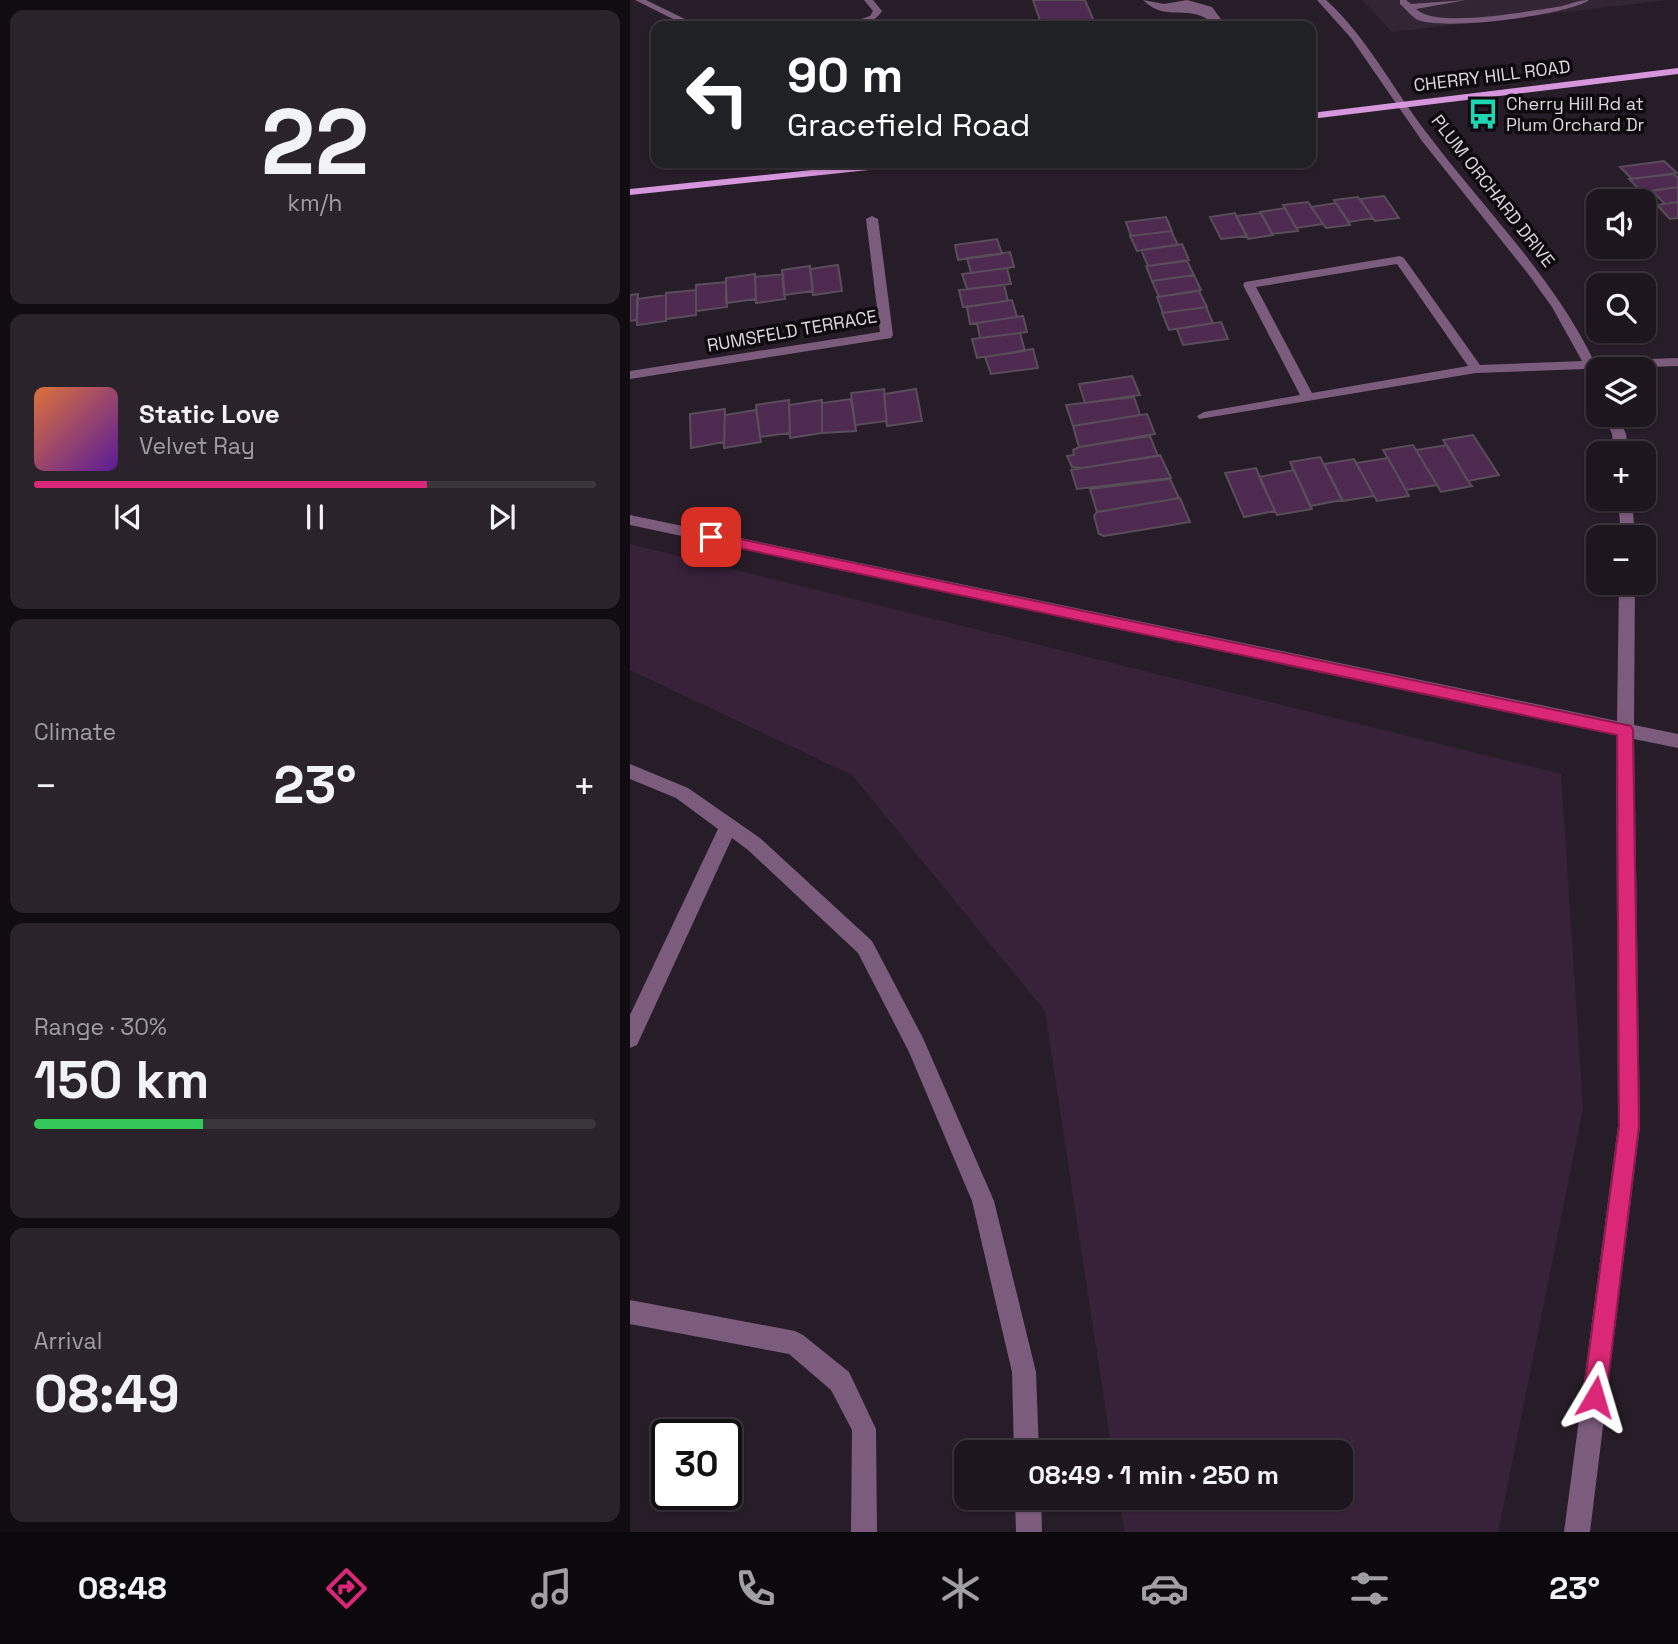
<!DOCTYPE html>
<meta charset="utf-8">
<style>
:root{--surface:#1d161e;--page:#2a232b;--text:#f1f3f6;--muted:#a09fa4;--line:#3b353c;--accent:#db2777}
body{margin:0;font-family:"Space Grotesk",sans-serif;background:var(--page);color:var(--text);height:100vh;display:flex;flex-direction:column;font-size:26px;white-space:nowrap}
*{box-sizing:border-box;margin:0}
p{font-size:23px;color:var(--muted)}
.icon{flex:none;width:38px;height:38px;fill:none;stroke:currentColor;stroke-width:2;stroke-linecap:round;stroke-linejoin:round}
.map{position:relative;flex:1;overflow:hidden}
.panel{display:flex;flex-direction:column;gap:10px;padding:10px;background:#100c10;width:630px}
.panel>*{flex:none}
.hud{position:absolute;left:21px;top:21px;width:665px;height:147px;border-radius:14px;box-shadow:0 2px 5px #0004,0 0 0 2px var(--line);background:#202124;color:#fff;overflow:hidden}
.tools{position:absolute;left:956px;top:189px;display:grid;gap:14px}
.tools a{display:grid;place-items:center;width:70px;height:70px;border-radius:14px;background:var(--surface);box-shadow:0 2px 5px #0004,0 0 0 2px var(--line);font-size:35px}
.speed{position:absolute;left:21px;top:1419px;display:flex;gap:14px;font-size:35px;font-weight:700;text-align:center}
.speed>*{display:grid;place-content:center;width:91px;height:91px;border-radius:50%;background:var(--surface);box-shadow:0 2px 5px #0004,0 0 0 2px var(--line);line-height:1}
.speed .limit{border:4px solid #111;border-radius:10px;background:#fff;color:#111}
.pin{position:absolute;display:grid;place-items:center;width:60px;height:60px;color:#fff;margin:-30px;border-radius:14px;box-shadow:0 4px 10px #0006}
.me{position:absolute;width:77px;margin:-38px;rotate:7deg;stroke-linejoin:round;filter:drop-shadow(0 0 5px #0008)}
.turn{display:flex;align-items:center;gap:24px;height:147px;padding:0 21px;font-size:32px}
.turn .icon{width:91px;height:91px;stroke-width:2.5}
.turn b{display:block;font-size:49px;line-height:60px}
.big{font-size:52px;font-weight:700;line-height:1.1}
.panel .widget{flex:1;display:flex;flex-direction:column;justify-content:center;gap:10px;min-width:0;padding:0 24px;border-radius:14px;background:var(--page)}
.panel .dial{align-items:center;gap:0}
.dial b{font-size:91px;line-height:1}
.song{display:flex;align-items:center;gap:21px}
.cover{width:84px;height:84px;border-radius:10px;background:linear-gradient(135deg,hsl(20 70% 55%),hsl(270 70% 35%))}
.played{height:7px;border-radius:4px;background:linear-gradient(90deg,var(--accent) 70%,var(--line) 70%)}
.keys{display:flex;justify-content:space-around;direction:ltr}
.heat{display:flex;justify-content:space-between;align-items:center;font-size:38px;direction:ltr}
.charge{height:10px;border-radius:5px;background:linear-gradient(90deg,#34c759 30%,var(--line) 0)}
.trip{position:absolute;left:324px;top:1440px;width:399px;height:70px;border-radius:14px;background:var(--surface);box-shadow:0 2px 5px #0004,0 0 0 2px var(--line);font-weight:700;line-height:70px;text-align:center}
.dock{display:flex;height:112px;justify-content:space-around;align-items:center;background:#0c090c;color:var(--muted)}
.dock .icon{width:49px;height:49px}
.dock .active{color:var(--accent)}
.dock b{font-size:32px;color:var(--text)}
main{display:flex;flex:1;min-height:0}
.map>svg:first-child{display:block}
</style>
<main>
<section class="panel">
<div class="widget dial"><b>22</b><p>km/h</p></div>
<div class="widget">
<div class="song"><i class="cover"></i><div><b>Static Love</b><p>Velvet Ray</p></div></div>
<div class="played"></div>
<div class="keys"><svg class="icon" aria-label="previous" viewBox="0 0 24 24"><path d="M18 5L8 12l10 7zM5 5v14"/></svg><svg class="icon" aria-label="pause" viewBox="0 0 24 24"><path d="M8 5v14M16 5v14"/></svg><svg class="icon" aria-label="next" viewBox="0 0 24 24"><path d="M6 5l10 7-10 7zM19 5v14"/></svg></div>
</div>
<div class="widget"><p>Climate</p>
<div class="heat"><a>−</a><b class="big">23°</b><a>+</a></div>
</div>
<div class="widget"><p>Range · 30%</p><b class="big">150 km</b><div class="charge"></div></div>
<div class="widget"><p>Arrival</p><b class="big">08:49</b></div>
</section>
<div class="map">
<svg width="1048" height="1532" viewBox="0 0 1048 1532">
<rect width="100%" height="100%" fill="#271d28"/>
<!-- built -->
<path fill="#342534" d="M 732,0 L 1039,0 L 762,32 Z"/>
<!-- green -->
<path fill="#38223a" d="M 0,544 L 931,774 L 953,1108 L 868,1532 L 495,1532 L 489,1498 L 710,1498 L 710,1452 L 482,1452 L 415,1011 L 222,775 L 0,670 Z"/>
<!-- building -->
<path fill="#4e2a51" stroke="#584d59" stroke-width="2" d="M 403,0 L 455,0 L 466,26 L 496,23 L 498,26 L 412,26 Z
M 1034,161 L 1047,173 L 1002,179 L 990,167 Z
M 1044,174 L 1048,178 L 1048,187 L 1012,192 L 999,179 Z
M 1048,187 L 1048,202 L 1035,204 L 1022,191 Z
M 754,196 L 769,218 L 745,221 L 730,199 Z
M 728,197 L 743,218 L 719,222 L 704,200 Z
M 678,202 L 693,224 L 666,228 L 653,205 Z
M 1048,202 L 1048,218 L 1040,219 L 1027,205 Z
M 706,203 L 720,225 L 696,228 L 681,207 Z
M 655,208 L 668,231 L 642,234 L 630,212 Z
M 605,213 L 617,236 L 591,239 L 580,217 Z
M 631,213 L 643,235 L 618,239 L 606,216 Z
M 536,217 L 542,231 L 501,236 L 496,222 Z
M 541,231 L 548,245 L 507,251 L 500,236 Z
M 367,239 L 372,254 L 328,260 L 325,245 Z
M 552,244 L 559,260 L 518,266 L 511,250 Z
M 380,252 L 384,267 L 341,273 L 337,258 Z
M 557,261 L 564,275 L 522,281 L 516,266 Z
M 208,265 L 212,291 L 183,295 L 180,269 Z
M 180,266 L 183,291 L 154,295 L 152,270 Z
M 377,268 L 381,284 L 337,289 L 332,274 Z
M 125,274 L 126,299 L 96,303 L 96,278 Z
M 153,274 L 155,299 L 126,303 L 125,277 Z
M 564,275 L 571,290 L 529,297 L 522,281 Z
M 96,282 L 97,307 L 66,311 L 66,285 Z
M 374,285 L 378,301 L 333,307 L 329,290 Z
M 66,290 L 66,315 L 36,319 L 36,293 Z
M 569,291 L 577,307 L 533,313 L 527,297 Z
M 8,294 L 7,320 L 0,321 L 0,295 Z
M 36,295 L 36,321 L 7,325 L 7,299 Z
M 382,300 L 387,317 L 340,324 L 337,307 Z
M 576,307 L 583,323 L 539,330 L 532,313 Z
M 393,316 L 397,332 L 350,338 L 347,323 Z
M 591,322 L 598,339 L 553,345 L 547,329 Z
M 390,333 L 395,351 L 347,358 L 342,339 Z
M 403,349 L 408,368 L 361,374 L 355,357 Z
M 502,376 L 510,395 L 455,403 L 449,384 Z
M 254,389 L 257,426 L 256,421 L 225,425 L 226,431 L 221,393 Z
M 286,389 L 292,421 L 257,426 L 254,394 Z
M 504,397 L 510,415 L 443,426 L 436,405 Z
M 221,399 L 226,431 L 192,433 L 192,403 Z
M 159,400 L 160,433 L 130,437 L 126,405 Z
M 192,400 L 192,433 L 160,438 L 159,405 Z
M 95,409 L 94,442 L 61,448 L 60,414 Z
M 126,410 L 131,442 L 94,448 L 95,415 Z
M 517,414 L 525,434 L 449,447 L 443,426 Z
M 843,435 L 869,475 L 838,481 L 813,440 Z
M 520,436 L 528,456 L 452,468 L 442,467 L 437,456 L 444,455 L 443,450 L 449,447 Z
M 783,445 L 807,485 L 776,490 L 753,450 Z
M 817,445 L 838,481 L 842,486 L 811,492 L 786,450 Z
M 530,455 L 541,478 L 447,489 L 441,470 Z
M 690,457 L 712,500 L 680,506 L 660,462 Z
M 758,458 L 779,496 L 747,501 L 726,463 Z
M 724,459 L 744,496 L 713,501 L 694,464 Z
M 626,468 L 645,511 L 614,517 L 595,473 Z
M 664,470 L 682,509 L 647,515 L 629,477 Z
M 540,479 L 549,498 L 467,512 L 460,489 Z
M 550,498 L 560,522 L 474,536 L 469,534 L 464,516 L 467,512 Z"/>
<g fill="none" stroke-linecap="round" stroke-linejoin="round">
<!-- minor -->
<path fill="#7b5c7d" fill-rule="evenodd" d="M 5,0 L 16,0 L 59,21 L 51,23 Z
M 234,0 L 243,0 L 252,11 C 243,25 227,26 211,26 L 240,16 L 243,11 Z
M 513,0 L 534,4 L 557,0 L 582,7 L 596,26 L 587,26 C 557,0 539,25 513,0 Z
M 687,0 L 696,0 C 737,37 763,89 796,132 C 853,208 922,275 964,361 L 1048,358 L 1048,366 L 968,369 L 968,386 L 963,385 L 955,369 L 846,373 L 569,419 L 567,416 L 574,412 L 670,395 L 613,285 L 615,282 L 770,256 L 774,258 L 850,365 L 952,361 L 922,307 L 899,275 L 792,141 L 721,38 ZM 767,264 L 838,366 L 682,393 L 626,287 Z
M 770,0 L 776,0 L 781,4 L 836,0 L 786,9 C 806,29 898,11 927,7 C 939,5 947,0 959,0 C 939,15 808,32 786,19 C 780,15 775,8 770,4 Z
M 242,216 L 248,219 L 263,335 L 261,338 L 0,379 L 0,371 L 250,332 L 236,219 Z
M 974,415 L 988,415 L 996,434 L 998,453 L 984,453 L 982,434 Z
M 988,499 L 1002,499 L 1005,537 L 991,537 Z
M 0,515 L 987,721 L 989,583 L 1005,583 L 1004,725 L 1048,734 L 1048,748 L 1004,739 L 1010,1126 L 960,1532 L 934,1532 L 988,1126 L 986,735 L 0,525 Z
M 0,764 L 58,788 L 130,838 L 242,941 L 293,1038 L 364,1201 L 406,1372 L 409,1452 L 384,1452 L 382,1372 L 342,1201 L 279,1052 L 228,953 L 118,850 L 102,838 L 7,1045 L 0,1048 L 0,1015 L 88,829 L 46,798 L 0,779 Z
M 0,1300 L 165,1331 L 173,1335 L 219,1372 L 246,1429 L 247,1532 L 221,1532 L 222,1430 L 201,1390 L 159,1354 L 0,1324 Z
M 385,1498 L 411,1498 L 412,1532 L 386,1532 Z"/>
<!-- major -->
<path fill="#d696dc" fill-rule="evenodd" d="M 1048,68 L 1048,74 L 681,119 L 681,113 Z
M 249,163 L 282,163 L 277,166 L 0,195 L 0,189 Z"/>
</g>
<!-- route -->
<path fill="#db2777" stroke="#8e194d" stroke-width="2" d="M 81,533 L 1001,726 L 1003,730 L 1009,1126 L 976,1397 L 973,1405 L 965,1408 L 957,1405 L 953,1397 L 989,1126 L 987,735 L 76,541 L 74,537 Z"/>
<!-- icons -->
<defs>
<g id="bus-bare" transform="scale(2.415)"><path d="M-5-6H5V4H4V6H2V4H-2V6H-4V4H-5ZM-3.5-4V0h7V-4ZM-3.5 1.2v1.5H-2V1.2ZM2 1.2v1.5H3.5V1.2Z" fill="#1dd5b1" stroke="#0d090e" stroke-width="2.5" paint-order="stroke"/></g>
</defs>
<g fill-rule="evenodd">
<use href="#bus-bare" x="853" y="114"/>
</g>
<g text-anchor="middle" stroke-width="7" stroke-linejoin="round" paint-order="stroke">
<!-- far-street labels -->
<g font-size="18" fill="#dfd8df" stroke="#0d090e">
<text transform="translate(862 76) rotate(-7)" y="6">CHERRY HILL ROAD</text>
<text transform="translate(863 191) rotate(52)" y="6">PLUM ORCHARD DRIVE</text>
<text transform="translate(162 331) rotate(-10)" y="6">RUMSFELD TERRACE</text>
</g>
<!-- far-poi labels -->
<g font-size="18" fill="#dfd8df" stroke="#0d090e" text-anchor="start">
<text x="876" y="110">Cherry Hill Rd at<tspan x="876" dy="21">Plum Orchard Dr</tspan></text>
</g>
</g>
</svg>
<div class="tools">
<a><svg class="icon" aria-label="sound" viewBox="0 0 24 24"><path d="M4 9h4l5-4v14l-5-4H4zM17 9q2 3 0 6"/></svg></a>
<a><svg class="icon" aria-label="search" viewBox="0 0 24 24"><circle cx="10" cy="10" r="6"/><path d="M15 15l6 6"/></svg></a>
<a><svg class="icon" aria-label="layers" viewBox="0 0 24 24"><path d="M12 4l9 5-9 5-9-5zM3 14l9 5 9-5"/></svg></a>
<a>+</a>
<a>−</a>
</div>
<div class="speed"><div class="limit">30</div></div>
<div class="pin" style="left:81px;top:537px;background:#d93025"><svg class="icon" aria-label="arrive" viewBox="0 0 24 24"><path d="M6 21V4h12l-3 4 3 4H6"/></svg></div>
<svg class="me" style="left:965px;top:1397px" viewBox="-20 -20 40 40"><path d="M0-17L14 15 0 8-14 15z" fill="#db2777" stroke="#fff" stroke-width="4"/></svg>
<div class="trip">08:49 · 1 min · 250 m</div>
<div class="hud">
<div class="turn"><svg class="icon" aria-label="left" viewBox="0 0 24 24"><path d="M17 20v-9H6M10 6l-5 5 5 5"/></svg><div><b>90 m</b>Gracefield Road</div></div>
</div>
</div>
</main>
<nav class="dock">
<b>08:48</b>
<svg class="icon active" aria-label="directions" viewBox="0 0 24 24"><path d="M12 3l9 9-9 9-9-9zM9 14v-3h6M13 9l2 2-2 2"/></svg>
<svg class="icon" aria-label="music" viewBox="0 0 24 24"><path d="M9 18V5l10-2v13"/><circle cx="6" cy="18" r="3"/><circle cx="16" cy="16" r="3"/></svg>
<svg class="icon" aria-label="phone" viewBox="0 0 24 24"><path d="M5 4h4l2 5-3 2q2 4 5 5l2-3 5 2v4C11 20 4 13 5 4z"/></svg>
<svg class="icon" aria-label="climate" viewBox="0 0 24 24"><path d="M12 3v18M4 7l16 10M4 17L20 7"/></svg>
<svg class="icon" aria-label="car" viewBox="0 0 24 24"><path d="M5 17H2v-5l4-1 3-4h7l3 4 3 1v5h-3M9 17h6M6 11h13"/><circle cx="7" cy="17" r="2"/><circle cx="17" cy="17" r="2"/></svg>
<svg class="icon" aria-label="filters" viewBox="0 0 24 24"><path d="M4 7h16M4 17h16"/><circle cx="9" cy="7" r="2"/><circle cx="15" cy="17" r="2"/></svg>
<b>23°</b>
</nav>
